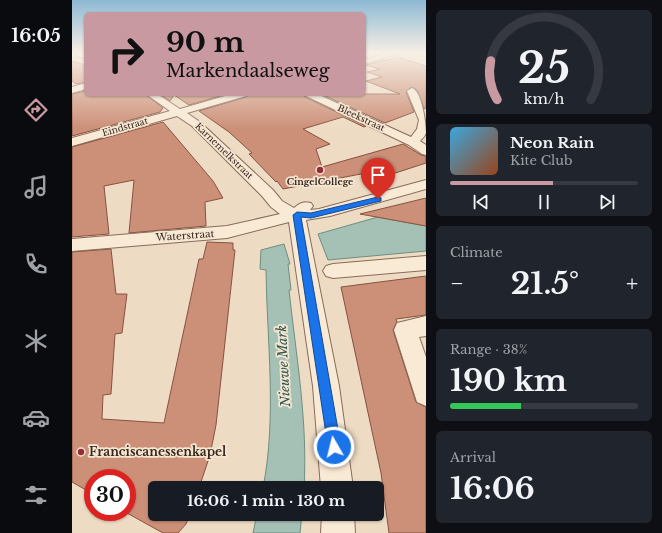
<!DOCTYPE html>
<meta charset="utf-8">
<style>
:root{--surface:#171b24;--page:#20242c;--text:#f1f3f6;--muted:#9ea1a6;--line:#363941;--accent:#c899a1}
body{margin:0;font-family:"Libre Baskerville",serif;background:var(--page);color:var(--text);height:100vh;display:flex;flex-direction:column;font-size:15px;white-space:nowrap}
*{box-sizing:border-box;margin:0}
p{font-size:13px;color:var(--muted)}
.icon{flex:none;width:22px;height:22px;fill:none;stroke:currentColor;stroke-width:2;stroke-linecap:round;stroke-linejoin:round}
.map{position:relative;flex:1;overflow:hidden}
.drawer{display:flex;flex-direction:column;gap:10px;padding:10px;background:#0d0f14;width:236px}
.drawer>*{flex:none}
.banner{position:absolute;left:12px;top:12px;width:282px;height:84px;border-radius:6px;box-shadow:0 1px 3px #0004;background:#c899a1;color:#111;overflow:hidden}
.speed{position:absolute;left:12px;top:469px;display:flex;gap:8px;font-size:20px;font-weight:700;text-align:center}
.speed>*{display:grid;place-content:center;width:52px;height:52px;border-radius:50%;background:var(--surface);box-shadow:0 1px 3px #0004;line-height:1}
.speed .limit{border:6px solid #d22;background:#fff;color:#111}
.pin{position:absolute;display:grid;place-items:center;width:34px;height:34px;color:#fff;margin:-41px -17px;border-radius:50% 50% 50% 0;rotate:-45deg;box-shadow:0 0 4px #0007}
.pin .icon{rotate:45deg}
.me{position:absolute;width:44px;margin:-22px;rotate:352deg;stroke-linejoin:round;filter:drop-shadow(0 0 3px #0008)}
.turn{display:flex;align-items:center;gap:14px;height:84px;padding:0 16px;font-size:18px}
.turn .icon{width:52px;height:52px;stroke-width:2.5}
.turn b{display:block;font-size:28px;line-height:34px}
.big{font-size:30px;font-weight:800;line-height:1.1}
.drawer .tile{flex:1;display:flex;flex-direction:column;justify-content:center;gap:6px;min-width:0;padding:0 14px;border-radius:6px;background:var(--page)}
.drawer .dial{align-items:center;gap:0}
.dial svg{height:104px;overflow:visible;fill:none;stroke:var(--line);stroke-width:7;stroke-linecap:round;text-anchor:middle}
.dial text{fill:var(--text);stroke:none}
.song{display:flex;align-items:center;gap:12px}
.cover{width:48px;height:48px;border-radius:6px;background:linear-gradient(135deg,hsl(200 70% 55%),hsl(20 70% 35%))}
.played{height:4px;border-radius:2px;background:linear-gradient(90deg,var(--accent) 55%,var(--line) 55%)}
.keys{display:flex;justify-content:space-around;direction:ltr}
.heat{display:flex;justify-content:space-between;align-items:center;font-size:22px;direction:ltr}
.charge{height:6px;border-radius:3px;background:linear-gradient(90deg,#34c759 38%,var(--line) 0)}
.trip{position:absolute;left:76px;top:481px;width:236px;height:40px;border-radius:6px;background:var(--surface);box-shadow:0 1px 3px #0004;font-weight:800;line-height:40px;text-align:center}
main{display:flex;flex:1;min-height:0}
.tab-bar{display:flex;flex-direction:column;width:72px;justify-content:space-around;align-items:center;background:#090b0e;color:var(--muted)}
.tab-bar .icon{width:28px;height:28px}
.tab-bar .active{color:var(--accent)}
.tab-bar b{font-size:18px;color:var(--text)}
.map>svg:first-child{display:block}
</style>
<main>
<nav class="tab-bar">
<b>16:05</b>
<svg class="icon active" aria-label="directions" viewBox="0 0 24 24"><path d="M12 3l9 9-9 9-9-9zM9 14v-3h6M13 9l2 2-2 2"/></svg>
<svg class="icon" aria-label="music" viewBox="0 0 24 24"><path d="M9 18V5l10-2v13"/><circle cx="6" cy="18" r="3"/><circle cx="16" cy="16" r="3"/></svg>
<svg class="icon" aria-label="phone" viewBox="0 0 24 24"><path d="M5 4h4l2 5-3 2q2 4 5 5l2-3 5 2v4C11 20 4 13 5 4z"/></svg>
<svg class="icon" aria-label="climate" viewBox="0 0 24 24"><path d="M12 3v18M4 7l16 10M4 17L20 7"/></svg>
<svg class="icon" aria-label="car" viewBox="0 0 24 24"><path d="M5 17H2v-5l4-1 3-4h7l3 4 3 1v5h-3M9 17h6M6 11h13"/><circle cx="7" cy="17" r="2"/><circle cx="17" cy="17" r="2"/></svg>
<svg class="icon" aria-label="filters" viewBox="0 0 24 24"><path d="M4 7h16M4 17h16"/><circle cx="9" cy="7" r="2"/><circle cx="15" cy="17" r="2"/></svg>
</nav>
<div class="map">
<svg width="354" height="533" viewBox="0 0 354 533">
<rect width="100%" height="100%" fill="#eedbc3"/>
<!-- water -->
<path fill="#a5c1b5" stroke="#6c8f81" d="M 306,217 L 354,226 L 354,251 L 256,260 L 246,234 Z
M 212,244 L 218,264 L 216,264 L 219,290 L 217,290 C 224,355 236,422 232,488 L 191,488 C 205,417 195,342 194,270 L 188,269 L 189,250 Z
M 185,514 L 230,514 L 228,533 L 181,533 Z"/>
<!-- building -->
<path fill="#cc9079" stroke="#875240" d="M 326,57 L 354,66 L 354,108 L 352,109 L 345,90 L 339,87 L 334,92 L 342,112 L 313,123 L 249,94 L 328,94 L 294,81 L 310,77 L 295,72 L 308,69 L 294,65 Z
M 0,61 L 14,65 L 14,82 L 4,84 L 0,81 Z
M 14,91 L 14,94 L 73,94 L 91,108 L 88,112 L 0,136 L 0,94 Z
M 88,94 L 155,94 L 117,105 L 102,95 L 98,101 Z
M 178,94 L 230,94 L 233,97 L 294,126 L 292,127 L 271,117 L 231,129 L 258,144 L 244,149 L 250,167 L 331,144 L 349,155 L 354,156 L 354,163 L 305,179 L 294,173 L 211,189 L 205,181 L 204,182 L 177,154 L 180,153 L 157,132 L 127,111 L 174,97 Z
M 91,122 L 141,181 L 151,198 L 133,202 L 134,226 L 57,233 L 62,180 L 32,186 L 37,234 L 0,237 L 0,147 Z
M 354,198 L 354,226 L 288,214 Z
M 135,242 L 161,243 L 161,250 L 163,250 L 144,425 L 138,455 L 127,488 L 83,488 L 83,514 L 118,514 L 114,524 L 106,533 L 91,533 L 55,513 L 55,478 L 21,478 L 21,494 L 0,482 L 0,252 L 39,249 L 44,294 L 55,294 L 50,333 L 43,334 L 39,394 L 31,395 L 30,419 L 92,423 L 127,259 L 131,259 Z
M 354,276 L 354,315 L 324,319 L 325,322 L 321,330 L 344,402 L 354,407 L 354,533 L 317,533 L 309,473 L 269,287 Z"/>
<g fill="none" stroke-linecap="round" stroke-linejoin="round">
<!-- street casing -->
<g stroke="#886c5a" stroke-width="2">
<path id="street" d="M 6,53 L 14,54 L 14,59 L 6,56 Z
M 315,53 L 327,53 L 292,64 L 292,60 Z
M 14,83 L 14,89 L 0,93 L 0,87 Z
M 340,88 C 350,91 354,124 354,133 C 353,136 350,139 348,141 L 354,145 L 354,155 L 350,154 L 337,145 L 234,96 L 232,94 L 245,94 L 339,137 L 345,129 L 347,120 L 335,91 Z
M 74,94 L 85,94 L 108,109 L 160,94 L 176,94 L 174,96 L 115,113 L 128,122 L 201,190 L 210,201 L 222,208 C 228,203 231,201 239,203 L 241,206 L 238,210 L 247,209 L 354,180 L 354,189 L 258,216 L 234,220 L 267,386 L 281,488 L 249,488 L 241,386 L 217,222 L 155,238 L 0,251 L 0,239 L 155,226 L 208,214 L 199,207 L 190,196 L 120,126 L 105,116 L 0,146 L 0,138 L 98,111 Z
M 354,256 L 354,270 L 261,278 L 254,276 L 251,271 L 254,266 L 261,264 Z
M 354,316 L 354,336 L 347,337 L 354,357 L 354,406 L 345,402 L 322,330 L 325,323 Z
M 250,514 L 282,514 L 283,533 L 249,533 Z"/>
</g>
<!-- secondary casing -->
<g stroke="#6a4d3d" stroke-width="2">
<path id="secondary" d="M 3,53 L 14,53 L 14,55 L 7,56 Z"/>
</g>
<!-- street -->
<use href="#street" fill="#f9ead6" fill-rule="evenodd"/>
<!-- secondary -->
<use href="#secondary" fill="#f9ead6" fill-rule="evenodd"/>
</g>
<!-- sky -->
<linearGradient id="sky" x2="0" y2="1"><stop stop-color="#8db9d4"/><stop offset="0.41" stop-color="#f7efe4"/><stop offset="1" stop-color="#f7efe4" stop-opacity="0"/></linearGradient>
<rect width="354" height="128" fill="url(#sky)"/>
<!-- route -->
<path fill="#1a73e8" stroke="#114b97" d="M 306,197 L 309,198 L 309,201 L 239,218 L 229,217 L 269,447 L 267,452 L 262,454 L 258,452 L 256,447 L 221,215 L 225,212 L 239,213 Z"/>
<!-- markers -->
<g fill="#972a3a" stroke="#f5e6d2" stroke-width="1.5">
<circle cx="248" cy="170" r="4"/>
<circle cx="9" cy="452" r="4"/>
</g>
<g text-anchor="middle" stroke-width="3.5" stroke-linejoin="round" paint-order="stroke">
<!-- far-street labels -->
<g font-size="9" fill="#38271e" stroke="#f5e6d2">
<text transform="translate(289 118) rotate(25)" y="3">Bleekstraat</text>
<text transform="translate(53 127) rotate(-16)" y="3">Eindstraat</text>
<text transform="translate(152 151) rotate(44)" y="3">Karnemelkstraat</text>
</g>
<!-- far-poi labels -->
<g font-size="9" font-weight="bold" fill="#38271e" stroke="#f5e6d2">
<text x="248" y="185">CingelCollege</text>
</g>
<!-- street labels -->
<g font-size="10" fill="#38271e" stroke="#f5e6d2">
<text transform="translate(113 235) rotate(-4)" y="4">Waterstraat</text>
</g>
<!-- near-poi labels -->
<g font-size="12" font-weight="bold" fill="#38271e" stroke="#f5e6d2" text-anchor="start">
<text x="17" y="456">Franciscanessenkapel</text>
</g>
<!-- near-water labels -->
<g font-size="13" font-style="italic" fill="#2d574f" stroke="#f5e6d2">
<text transform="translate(211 366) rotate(-93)" y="5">Nieuwe Mark</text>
</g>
</g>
</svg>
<div class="speed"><div class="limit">30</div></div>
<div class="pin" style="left:306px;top:199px;background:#d93025"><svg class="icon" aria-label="arrive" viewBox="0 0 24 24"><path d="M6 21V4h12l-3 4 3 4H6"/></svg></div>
<svg class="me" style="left:262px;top:447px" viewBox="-20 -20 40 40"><circle r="17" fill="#1a73e8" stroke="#fff" stroke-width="3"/><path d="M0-11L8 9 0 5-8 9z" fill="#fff"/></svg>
<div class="trip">16:06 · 1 min · 130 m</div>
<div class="banner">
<div class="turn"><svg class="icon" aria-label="right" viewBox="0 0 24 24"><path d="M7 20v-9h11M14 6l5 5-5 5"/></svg><div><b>90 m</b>Markendaalseweg</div></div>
</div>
</div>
<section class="drawer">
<div class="tile dial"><svg viewBox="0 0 100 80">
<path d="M14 69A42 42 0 1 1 86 69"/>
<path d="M14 69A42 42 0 0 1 9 39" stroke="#c899a1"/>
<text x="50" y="56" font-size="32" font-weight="700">25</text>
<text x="50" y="72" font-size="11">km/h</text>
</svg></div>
<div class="tile">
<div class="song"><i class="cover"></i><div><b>Neon Rain</b><p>Kite Club</p></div></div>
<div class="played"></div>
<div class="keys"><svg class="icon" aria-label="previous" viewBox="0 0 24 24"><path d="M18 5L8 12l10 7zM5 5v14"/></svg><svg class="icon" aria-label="pause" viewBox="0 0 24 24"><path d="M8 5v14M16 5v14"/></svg><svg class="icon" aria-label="next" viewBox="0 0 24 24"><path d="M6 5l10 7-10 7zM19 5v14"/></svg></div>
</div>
<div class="tile"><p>Climate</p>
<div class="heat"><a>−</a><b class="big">21.5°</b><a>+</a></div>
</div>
<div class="tile"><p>Range · 38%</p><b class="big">190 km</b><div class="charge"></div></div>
<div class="tile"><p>Arrival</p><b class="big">16:06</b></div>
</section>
</main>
